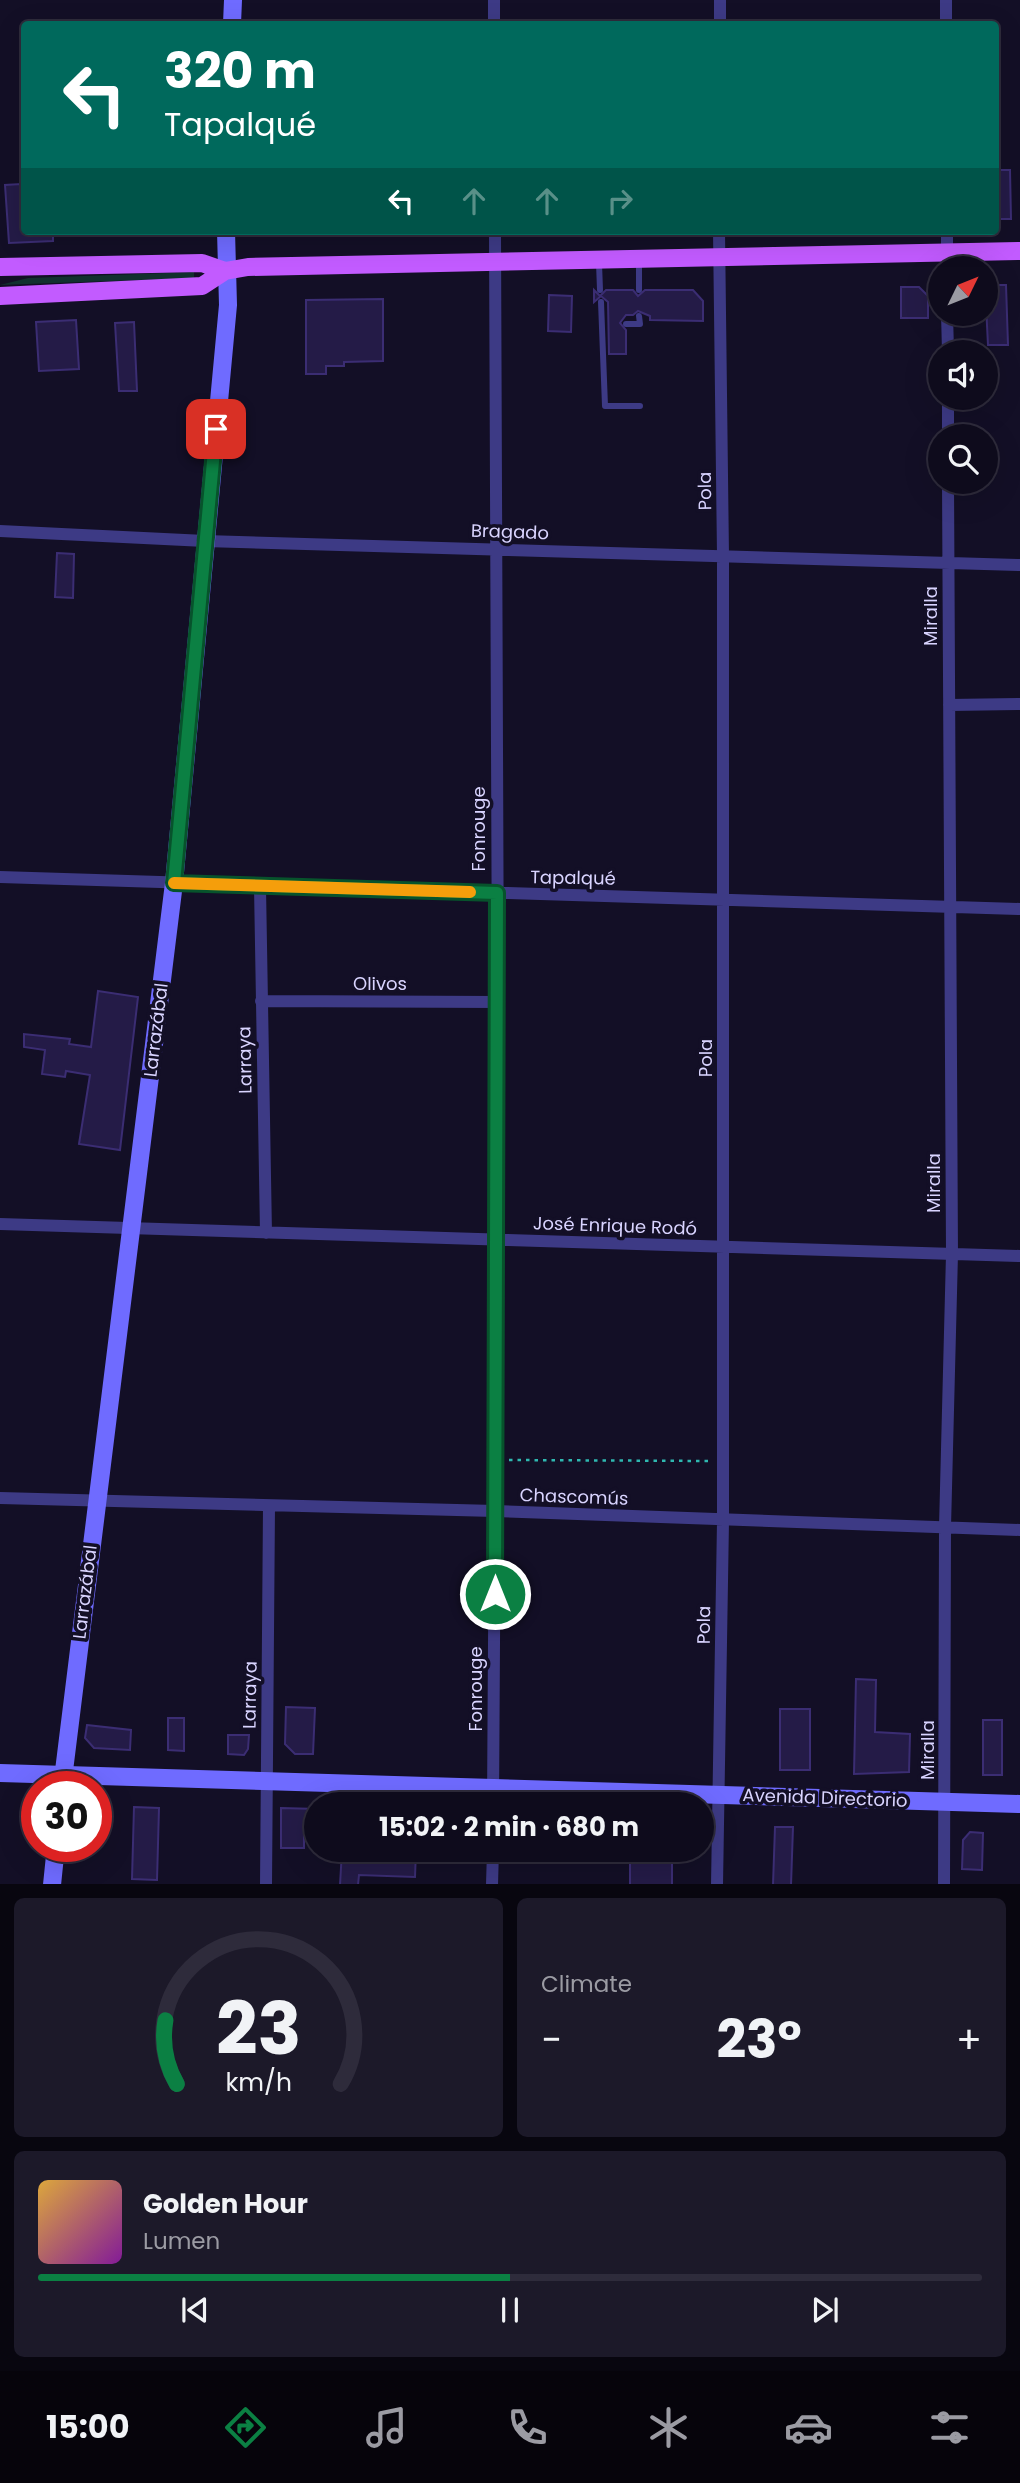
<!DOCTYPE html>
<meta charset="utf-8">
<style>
:root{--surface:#0e0b1c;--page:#1c1929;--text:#f1f3f6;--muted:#9b9ba3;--line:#2e2b3b;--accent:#0b8043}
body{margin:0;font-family:Poppins,sans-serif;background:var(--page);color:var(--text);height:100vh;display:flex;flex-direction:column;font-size:26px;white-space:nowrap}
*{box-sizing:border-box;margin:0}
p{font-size:23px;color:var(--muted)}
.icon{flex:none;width:38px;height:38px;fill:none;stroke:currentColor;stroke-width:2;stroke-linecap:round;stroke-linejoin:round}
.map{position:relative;height:1884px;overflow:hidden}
.details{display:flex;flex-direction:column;gap:14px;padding:14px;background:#08060f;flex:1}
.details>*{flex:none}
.guide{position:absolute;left:21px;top:21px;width:978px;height:214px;border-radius:7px;box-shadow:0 7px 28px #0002,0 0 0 2px var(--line);background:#00695c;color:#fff;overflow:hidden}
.needle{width:46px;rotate:47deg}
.fabs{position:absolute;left:928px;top:256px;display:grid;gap:14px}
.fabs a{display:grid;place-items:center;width:70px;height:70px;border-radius:50%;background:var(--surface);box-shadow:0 7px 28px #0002,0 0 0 2px var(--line);font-size:35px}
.speed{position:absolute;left:21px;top:1771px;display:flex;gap:14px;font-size:35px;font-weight:700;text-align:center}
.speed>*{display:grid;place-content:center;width:91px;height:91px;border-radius:50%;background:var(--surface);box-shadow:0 7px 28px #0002,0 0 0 2px var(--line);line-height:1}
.speed .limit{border:10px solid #d22;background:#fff;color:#111}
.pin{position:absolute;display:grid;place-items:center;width:60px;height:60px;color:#fff;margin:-30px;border-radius:14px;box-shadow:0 4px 10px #0006}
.me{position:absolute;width:77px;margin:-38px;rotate:0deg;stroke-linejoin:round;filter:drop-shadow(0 0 5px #0008)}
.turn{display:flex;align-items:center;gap:24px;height:147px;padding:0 28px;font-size:32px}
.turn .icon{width:91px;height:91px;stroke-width:2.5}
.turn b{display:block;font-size:49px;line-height:60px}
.lanes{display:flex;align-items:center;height:66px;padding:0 28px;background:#0003;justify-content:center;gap:35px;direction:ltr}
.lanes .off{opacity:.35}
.big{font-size:52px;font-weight:700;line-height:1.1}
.details .card{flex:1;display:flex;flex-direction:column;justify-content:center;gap:10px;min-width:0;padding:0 24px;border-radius:10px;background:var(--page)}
.details .dial{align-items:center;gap:0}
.dial svg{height:182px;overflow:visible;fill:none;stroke:var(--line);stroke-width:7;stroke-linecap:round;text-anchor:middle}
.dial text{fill:var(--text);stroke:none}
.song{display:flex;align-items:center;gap:21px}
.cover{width:84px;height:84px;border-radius:10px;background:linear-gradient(135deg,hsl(40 70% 55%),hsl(290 70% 35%))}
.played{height:7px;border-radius:4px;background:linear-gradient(90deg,var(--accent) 50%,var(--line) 50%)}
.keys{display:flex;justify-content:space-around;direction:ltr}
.heat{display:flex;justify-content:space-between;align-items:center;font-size:38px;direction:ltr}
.details .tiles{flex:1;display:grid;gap:14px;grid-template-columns:1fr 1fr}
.card:last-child{grid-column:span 2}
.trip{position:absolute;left:304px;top:1792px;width:410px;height:70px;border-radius:35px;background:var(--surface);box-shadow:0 7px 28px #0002,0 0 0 2px var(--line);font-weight:700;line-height:70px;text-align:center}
.tab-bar{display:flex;height:112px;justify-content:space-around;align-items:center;background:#06040b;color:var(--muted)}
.tab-bar .icon{width:49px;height:49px}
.tab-bar .selected{color:var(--accent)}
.tab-bar b{font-size:32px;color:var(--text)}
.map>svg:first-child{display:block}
</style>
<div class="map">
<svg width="1020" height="1885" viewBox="0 0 1020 1885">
<rect width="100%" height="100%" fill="#130f26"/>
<!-- green -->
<path fill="#12302f" d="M 194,272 L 194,278 L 0,285 L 28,278 Z"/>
<!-- building -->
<path fill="#241b47" stroke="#3b2d73" stroke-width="2" d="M 996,170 L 1010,170 L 1011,219 L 996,219 Z
M 21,184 L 24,231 L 53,231 L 53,241 L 9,243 L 5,185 Z
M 985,285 L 1006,285 L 1008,345 L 988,345 Z
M 901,287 L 919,287 L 928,296 L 928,318 L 901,318 Z
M 594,290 L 600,296 L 606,290 L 633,290 L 638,296 L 645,290 L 693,290 L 703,301 L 703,321 L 650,320 L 650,316 L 638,311 L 633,315 L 626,315 L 620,323 L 626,330 L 626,354 L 609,354 L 608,302 L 601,296 L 594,302 Z
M 549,295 L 572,296 L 571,332 L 548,331 Z
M 383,299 L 383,361 L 344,362 L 344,366 L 326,366 L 326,374 L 306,374 L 306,300 Z
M 76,320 L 79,369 L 39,371 L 36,322 Z
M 134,322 L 137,391 L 119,391 L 115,323 Z
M 57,553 L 74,554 L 73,598 L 55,597 Z
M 98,991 L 138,997 L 120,1150 L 79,1144 L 90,1075 L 66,1071 L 65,1077 L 42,1074 L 45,1050 L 24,1047 L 24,1034 L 70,1039 L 69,1044 L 91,1047 Z
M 856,1679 L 876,1680 L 875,1732 L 910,1734 L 909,1772 L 854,1774 Z
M 286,1707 L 315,1708 L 313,1754 L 295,1754 L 285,1744 Z
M 780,1709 L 810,1709 L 810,1770 L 780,1770 Z
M 168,1718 L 184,1718 L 184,1751 L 168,1750 Z
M 983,1720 L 1002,1720 L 1002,1775 L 983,1775 Z
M 87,1725 L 131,1730 L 130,1750 L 94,1748 L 85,1738 Z
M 228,1735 L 249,1735 L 248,1749 L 244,1755 L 228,1754 Z
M 134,1807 L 159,1808 L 157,1880 L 132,1879 Z
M 281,1808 L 317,1809 L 317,1833 L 304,1832 L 304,1848 L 281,1848 Z
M 775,1827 L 793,1827 L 791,1885 L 773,1885 Z
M 970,1832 L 983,1833 L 982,1870 L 962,1869 L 963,1840 Z
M 342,1850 L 416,1850 L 415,1877 L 359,1875 L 358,1885 L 340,1885 Z
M 630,1850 L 672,1850 L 672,1885 L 630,1885 Z"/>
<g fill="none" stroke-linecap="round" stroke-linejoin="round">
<!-- path -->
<path stroke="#2fb8b0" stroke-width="2.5" stroke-dasharray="3.5 5" stroke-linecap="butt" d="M 509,1460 L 708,1461"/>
<!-- lane -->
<path stroke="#3d3a85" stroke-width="6" d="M 639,261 L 639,290
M 599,263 L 600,290
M 601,302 L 605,406 L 640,406
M 626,324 L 640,324 L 639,316"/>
<!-- street -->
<path stroke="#3d3a85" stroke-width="12" d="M 494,0 L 494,24
M 946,0 L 946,24
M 720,24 L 720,0
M 947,231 L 947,268
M 947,313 L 948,352
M 948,397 L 948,436
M 0,531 L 205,541 L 1020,565
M 949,705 L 1020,704
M 0,877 L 1020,909
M 260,887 L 266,1233
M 261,1001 L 498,1002
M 0,1224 L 1020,1256
M 0,1498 L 495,1511 L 1020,1530
M 493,1804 L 498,1002 L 495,231
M 266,1885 L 269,1506
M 492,1885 L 493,1850
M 717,1885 L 723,1521 L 723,556 L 719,231
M 944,1885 L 945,1527 L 952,1254 L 948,481"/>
<!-- secondary -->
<path stroke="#6f6bff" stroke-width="18" d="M 232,24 L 233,0
M 0,1773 L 1020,1804
M 62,1787 L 174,883 L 228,305 L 226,231
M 52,1885 L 56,1846"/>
<!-- primary -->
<path stroke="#c25bff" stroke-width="18" d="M 0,267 L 202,263 L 225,271
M 0,296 L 202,286 L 225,271 L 248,267 L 1020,251"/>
</g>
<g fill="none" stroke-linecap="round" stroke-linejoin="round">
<!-- route casing -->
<g stroke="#07532c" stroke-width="18">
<path id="route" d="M 216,429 L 174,883 L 497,893 L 495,1594"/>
</g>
<!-- route -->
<use href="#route" stroke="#0b8043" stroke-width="12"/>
<!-- slow -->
<path stroke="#f59e0b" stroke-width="12" d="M 174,883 L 470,892"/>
</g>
<g text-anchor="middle" stroke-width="7" stroke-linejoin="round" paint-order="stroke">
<!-- street labels -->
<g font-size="18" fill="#d9d4ff" stroke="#130f26">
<text transform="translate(705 491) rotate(-91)" y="6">Pola</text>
<text transform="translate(510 532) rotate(2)" y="6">Bragado</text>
<text transform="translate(931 616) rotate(-90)" y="6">Miralla</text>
<text transform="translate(479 829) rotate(-90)" y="6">Fonrouge</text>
<text transform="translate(573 878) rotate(1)" y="6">Tapalqué</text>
<text x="380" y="990">Olivos</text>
<text transform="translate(156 1030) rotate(-83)" y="6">Larrazábal</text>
<text transform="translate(706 1058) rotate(-90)" y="6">Pola</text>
<text transform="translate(245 1060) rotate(-91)" y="6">Larraya</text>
<text transform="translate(934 1183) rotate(-90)" y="6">Miralla</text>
<text transform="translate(615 1226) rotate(2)" y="6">José Enrique Rodó</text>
<text transform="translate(574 1497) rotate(2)" y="6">Chascomús</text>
<text transform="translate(85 1592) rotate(-83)" y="6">Larrazábal</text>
<text transform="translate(704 1625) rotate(-89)" y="6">Pola</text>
<text transform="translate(476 1689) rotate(-90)" y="6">Fonrouge</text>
<text transform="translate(250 1695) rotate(-89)" y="6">Larraya</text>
<text transform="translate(928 1750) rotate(-90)" y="6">Miralla</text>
<text transform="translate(825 1798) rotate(2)" y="6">Avenida Directorio</text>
</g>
</g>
</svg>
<div class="fabs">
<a><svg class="needle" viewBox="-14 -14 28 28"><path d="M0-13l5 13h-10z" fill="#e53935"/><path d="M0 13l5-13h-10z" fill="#9b9ba3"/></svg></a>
<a><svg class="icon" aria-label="sound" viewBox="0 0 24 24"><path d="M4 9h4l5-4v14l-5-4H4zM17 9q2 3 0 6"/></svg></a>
<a><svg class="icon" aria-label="search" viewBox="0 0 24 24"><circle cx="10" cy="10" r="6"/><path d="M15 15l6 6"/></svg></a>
</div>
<div class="speed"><div class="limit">30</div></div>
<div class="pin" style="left:216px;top:429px;background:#d93025"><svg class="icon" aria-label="arrive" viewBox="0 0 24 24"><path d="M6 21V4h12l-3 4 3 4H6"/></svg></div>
<svg class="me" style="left:495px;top:1594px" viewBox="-20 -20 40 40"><circle r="17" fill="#0b8043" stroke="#fff" stroke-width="3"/><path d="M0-11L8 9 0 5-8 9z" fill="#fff"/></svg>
<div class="trip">15:02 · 2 min · 680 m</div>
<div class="guide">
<div class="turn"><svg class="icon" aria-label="left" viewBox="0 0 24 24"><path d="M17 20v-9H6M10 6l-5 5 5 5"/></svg><div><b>320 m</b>Tapalqué</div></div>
<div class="lanes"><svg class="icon" aria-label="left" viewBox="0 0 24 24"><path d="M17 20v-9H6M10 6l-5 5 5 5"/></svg><svg class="icon off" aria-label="ahead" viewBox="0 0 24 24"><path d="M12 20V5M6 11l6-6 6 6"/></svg><svg class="icon off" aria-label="ahead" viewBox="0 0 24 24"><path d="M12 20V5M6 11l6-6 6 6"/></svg><svg class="icon off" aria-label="right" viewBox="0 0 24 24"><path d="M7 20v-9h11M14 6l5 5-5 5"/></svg></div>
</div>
</div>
<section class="details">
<div class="tiles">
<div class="card dial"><svg viewBox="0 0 100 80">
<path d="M14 69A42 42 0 1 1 86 69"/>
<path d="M14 69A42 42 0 0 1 9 41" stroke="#0b8043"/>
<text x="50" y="56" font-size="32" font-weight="700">23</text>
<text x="50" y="72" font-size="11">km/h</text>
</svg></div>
<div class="card"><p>Climate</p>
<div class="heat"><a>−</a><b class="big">23°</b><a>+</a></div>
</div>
<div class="card">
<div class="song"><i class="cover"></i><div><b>Golden Hour</b><p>Lumen</p></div></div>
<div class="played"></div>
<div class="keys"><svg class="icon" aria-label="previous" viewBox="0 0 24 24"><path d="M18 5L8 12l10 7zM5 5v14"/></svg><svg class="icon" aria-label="pause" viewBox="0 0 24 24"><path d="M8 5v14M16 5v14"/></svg><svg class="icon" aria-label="next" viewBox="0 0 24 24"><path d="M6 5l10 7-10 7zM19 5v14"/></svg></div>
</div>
</div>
</section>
<nav class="tab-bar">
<b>15:00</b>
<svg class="icon selected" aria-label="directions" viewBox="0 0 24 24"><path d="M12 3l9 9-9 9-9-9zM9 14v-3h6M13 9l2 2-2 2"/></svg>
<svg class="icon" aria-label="music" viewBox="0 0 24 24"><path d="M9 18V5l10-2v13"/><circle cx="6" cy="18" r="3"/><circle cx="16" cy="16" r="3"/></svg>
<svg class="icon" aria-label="phone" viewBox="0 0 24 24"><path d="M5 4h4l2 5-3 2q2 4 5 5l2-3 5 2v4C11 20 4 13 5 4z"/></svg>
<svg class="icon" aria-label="climate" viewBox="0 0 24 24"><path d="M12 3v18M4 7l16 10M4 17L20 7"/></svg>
<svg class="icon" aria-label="car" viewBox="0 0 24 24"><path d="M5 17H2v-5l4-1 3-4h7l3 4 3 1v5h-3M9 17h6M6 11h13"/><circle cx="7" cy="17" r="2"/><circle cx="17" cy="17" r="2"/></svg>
<svg class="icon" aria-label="filters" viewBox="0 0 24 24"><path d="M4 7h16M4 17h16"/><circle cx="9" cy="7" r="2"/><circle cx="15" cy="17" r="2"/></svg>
</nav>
